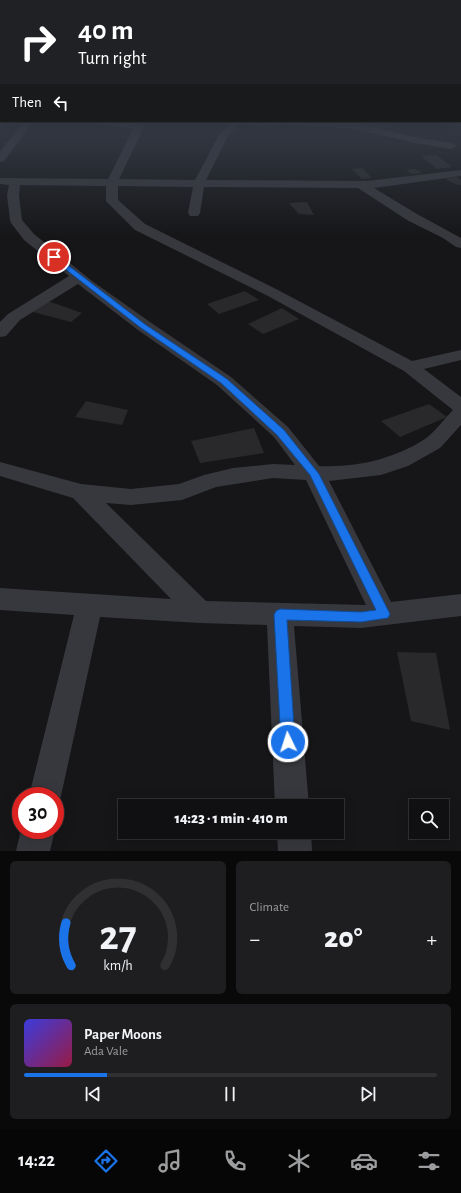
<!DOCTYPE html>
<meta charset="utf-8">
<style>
:root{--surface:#101012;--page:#1e1e20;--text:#f1f3f6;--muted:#9c9d9f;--line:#303032;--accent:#1a73e8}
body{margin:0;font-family:"Alegreya Sans",sans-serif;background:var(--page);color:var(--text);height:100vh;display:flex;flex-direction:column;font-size:15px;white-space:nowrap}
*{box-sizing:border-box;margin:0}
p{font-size:13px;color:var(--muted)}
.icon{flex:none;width:22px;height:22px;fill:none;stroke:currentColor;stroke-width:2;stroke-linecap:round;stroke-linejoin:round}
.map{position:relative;height:851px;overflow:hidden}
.sheet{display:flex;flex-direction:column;gap:10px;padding:10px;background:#09090a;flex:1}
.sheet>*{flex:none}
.guide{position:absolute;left:0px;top:0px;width:461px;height:122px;box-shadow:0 4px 16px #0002,0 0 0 1px var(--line);background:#202124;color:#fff;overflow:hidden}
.tools{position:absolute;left:409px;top:799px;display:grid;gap:8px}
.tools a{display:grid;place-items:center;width:40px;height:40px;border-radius:0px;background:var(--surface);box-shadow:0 4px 16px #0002,0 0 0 1px var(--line);font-size:20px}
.speed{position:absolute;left:12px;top:787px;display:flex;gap:8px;font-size:20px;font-weight:700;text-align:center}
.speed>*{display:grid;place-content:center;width:52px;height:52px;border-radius:50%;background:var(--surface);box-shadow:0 4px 16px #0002,0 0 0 1px var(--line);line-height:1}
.speed .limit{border:6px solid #d22;background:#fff;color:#111}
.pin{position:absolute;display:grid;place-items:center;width:34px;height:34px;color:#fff;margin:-17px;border:2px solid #fff;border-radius:50%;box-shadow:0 1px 4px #0007}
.me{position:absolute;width:44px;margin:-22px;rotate:356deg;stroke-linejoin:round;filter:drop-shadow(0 0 3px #0008)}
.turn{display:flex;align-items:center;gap:14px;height:84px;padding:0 12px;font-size:18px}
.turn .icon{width:52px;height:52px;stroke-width:2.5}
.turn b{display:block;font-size:28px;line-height:34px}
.then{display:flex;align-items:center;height:38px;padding:0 12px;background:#0003;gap:8px;font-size:15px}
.big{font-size:30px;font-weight:800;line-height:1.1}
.sheet .tile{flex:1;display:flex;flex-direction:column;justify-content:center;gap:6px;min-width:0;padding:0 14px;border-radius:6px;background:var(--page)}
.sheet .dial{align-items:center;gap:0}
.dial svg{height:104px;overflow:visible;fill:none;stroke:var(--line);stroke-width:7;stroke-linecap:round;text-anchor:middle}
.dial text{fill:var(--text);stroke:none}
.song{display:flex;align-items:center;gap:12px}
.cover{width:48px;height:48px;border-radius:6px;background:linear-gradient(135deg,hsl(240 70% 55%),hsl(340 70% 35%))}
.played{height:4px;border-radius:2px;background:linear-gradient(90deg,var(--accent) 20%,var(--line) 20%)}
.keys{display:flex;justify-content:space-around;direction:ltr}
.heat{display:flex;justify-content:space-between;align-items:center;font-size:22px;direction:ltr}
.sheet .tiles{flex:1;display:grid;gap:10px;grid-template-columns:1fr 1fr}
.tile:last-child{grid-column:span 2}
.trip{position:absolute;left:118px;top:799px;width:226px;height:40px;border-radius:0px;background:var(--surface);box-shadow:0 4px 16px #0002,0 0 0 1px var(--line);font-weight:800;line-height:40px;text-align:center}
.tabs{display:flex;height:64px;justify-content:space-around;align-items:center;background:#060607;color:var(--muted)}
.tabs .icon{width:28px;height:28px}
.tabs .current{color:var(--accent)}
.tabs b{font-size:18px;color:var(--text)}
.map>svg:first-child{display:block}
</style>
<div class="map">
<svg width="461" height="851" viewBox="0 0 461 851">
<rect width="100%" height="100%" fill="#161618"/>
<!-- building -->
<path fill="#29292c" d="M 383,123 L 392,126 L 383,129 L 374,126 Z
M 436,155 L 452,167 L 437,169 L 421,156 Z
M 362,168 L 372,178 L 362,179 L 352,169 Z
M 416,169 L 422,173 L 411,174 L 406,170 Z
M 456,177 L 461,180 L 461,185 L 458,185 L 445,179 Z
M 307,202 L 314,215 L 299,214 L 289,203 Z
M 245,291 L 259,300 L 219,314 L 207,304 Z
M 48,301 L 82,313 L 71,322 L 33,312 Z
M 282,308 L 299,319 L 263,334 L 248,324 Z
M 86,401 L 128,410 L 122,425 L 75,417 Z
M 429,404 L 447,417 L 400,437 L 381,421 Z
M 254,428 L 264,453 L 200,463 L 191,441 Z
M 397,652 L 436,653 L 450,730 L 411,721 Z"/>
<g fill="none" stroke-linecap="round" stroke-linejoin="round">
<!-- minor -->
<path fill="#37383d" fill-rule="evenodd" d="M 24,121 L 34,121 L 4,161 L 0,162 L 0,152 Z
M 97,121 L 120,121 L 142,125 L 144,127 L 119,179 L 195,180 L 219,135 L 232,121 L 325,121 L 356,123 L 415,137 L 452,143 L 457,146 L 452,149 L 415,143 L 356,129 L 284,124 L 262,126 L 240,123 L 228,136 L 206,180 L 367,181 L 461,170 L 461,176 L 374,188 L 417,214 L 461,238 L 461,248 L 456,247 L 443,238 L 407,220 L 358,188 L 204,187 L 200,213 L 198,216 L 190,216 L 188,213 L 193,187 L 118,186 L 118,200 L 145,224 L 278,290 L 412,361 L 461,350 L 461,360 L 424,369 L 461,397 L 461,425 L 440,448 L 408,466 L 381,475 L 329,481 L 391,602 L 461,594 L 461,616 L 361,628 L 294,626 L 309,806 L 275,806 L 267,625 L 200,623 L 100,617 L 61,796 L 55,808 L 55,796 L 29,796 L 74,615 L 0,610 L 0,588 L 171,599 L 73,498 L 0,476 L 0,462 L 81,484 L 131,489 L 179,484 L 204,475 L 233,468 L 273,464 L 295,465 L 274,437 L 217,385 L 138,330 L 78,284 L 20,320 L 6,336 L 0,337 L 0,322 L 8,314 L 69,276 L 24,240 L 11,223 L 10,220 L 7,195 L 9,185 L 0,184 L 0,178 L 108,179 L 133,129 L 102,124 ZM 20,185 L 106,186 L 106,201 L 135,230 L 268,296 L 404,371 L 453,410 C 444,419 435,432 425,439 C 394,459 356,468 319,466 L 288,427 L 231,377 L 150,322 L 92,281 L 34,234 L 22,220 L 19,195 ZM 273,478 L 306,480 L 366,605 L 206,601 L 106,503 L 131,505 L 182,500 L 216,487 Z
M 21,830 L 55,830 L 50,851 L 16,851 Z
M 277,832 L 311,832 L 312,851 L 278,851 Z"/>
</g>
<!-- sky -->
<linearGradient id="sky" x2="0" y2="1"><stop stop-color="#0c0c0d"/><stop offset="0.5" stop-color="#363c48"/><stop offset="1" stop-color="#363c48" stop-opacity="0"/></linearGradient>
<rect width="461" height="237" fill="url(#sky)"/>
<!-- route -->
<path fill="#1a73e8" stroke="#114b97" d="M 51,256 L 56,256 L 146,325 L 227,379 L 284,430 L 319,474 L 388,610 L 390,614 L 388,618 L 361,622 L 287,620 L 295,742 L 293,747 L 288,749 L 283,747 L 281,742 L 274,615 L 276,611 L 280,609 L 361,612 L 376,610 L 310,475 L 277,435 L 221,383 L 141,328 L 51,258 Z"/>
</svg>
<div class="tools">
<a><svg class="icon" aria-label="search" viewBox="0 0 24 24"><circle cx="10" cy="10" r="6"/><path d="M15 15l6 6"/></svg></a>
</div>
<div class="speed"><div class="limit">30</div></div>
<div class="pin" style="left:54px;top:257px;background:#d93025"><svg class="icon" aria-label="arrive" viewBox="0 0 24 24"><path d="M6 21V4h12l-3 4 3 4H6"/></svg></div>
<svg class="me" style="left:288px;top:742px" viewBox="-20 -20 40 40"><circle r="17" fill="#1a73e8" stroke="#fff" stroke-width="3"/><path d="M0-11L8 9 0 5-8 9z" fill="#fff"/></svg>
<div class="trip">14:23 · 1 min · 410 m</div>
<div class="guide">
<div class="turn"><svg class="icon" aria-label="right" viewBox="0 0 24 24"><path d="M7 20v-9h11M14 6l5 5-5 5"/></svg><div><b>40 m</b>Turn right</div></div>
<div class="then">Then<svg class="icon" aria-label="left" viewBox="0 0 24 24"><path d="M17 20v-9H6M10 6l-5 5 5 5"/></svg></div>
</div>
</div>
<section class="sheet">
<div class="tiles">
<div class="tile dial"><svg viewBox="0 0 100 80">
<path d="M14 69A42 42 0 1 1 86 69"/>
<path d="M14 69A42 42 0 0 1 10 36" stroke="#1a73e8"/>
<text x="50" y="56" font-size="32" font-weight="700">27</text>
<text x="50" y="72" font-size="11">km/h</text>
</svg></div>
<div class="tile"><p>Climate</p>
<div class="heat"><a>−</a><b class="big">20°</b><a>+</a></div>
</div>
<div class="tile">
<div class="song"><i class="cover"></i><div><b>Paper Moons</b><p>Ada Vale</p></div></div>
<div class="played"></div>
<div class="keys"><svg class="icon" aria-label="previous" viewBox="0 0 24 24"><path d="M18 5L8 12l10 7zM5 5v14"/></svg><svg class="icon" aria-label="pause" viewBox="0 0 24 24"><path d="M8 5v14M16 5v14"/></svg><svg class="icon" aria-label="next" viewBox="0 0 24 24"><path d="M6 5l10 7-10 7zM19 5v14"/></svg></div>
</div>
</div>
</section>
<nav class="tabs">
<b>14:22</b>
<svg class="icon current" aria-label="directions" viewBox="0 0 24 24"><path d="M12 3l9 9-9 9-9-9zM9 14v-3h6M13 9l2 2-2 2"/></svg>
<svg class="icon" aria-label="music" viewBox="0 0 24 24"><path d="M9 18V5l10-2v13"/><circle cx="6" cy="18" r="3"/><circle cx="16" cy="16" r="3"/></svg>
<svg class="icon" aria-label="phone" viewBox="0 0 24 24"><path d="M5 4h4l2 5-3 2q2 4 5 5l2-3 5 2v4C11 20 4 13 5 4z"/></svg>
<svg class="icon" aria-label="climate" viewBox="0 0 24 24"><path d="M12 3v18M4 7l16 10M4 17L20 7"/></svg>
<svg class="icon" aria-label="car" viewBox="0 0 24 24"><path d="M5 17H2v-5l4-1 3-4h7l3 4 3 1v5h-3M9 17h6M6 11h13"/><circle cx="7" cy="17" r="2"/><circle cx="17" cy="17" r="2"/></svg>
<svg class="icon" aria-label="filters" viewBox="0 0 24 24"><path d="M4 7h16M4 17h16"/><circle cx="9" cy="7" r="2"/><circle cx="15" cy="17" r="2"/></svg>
</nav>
